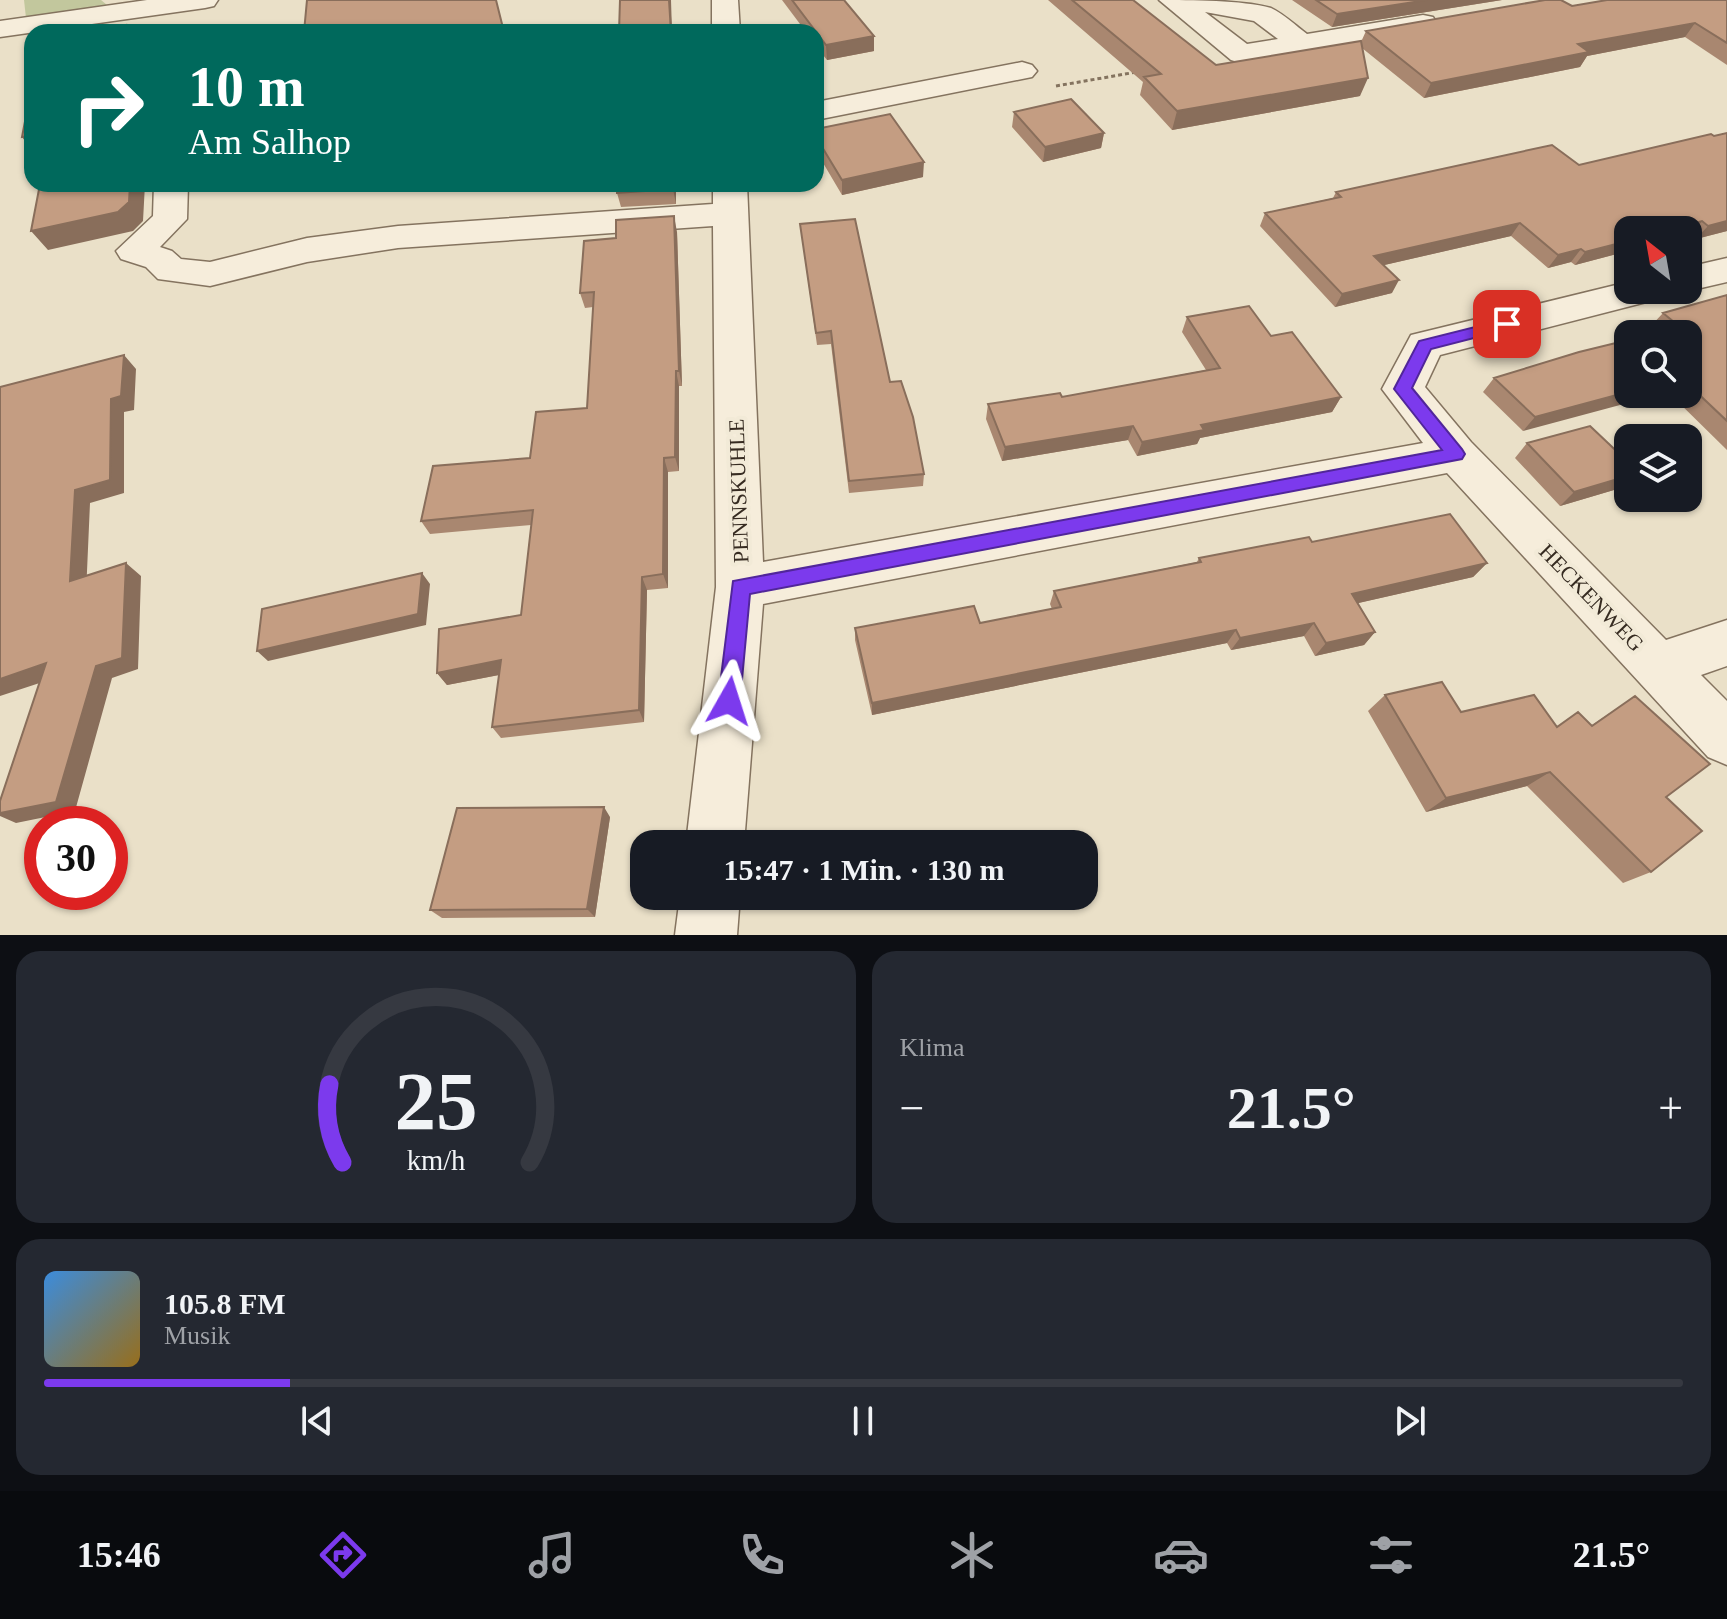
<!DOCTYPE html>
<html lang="de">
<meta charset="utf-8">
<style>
:root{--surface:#171b24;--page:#242831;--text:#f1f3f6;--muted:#9ea1a6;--line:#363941;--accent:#7c3aed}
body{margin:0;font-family:Georgia,serif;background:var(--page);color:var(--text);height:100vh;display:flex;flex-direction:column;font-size:30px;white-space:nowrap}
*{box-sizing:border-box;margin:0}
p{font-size:26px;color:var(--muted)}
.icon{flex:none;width:44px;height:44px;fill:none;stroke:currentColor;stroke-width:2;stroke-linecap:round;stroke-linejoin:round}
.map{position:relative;height:935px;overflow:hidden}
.drawer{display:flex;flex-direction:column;gap:16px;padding:16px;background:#0d0f14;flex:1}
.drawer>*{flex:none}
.hud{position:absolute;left:24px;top:24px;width:800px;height:168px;border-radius:24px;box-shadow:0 2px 6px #0004;background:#00695c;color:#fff;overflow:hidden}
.needle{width:52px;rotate:329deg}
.controls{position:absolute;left:1614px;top:216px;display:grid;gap:16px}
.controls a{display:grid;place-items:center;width:88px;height:88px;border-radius:16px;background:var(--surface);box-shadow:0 2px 6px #0004;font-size:40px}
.speed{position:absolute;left:24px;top:806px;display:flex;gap:16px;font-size:40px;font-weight:700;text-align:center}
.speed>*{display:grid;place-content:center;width:104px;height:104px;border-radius:50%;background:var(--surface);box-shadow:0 2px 6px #0004;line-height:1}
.speed .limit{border:12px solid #d22;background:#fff;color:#111}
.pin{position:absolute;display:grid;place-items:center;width:68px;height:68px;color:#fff;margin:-34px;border-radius:16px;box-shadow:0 4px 12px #0006}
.me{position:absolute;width:88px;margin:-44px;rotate:6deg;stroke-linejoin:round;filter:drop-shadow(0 0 6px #0008)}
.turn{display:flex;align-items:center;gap:28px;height:168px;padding:0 32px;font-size:36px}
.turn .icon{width:104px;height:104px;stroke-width:2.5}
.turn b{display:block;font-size:56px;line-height:68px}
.big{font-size:60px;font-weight:700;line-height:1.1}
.drawer .widget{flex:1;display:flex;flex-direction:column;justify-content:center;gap:12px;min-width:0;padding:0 28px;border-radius:24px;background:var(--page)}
.drawer .dial{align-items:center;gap:0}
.dial svg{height:208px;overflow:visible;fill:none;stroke:var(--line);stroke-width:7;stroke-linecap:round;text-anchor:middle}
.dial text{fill:var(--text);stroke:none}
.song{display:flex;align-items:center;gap:24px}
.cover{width:96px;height:96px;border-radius:12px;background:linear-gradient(135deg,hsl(210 70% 55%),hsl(40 70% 35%))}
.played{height:8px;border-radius:4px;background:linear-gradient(90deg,var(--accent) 15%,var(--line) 15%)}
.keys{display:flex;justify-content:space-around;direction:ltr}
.heat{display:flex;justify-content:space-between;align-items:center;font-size:44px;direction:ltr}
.drawer .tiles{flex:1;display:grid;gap:16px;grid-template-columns:1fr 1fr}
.widget:last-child{grid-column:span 2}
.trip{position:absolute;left:630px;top:830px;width:468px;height:80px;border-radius:24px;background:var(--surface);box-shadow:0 2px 6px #0004;font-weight:700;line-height:80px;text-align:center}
.menu{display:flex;height:128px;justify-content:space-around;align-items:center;background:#090b0e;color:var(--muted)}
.menu .icon{width:56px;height:56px}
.menu .active{color:var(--accent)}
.menu b{font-size:36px;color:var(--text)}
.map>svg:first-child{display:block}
</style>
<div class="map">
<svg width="1727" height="935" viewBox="0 0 1727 935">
<rect width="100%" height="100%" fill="#eae0c8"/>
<!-- green -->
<path fill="#c2c79d" d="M 24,0 L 101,0 L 107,5 L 26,18 Z"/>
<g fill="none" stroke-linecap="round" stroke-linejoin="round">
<!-- minor casing -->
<g stroke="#84735f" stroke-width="3">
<path id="minor" d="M 147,0 L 218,0 L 214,6 L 205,8 L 0,37 L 0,21 Z
M 712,0 L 738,0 L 740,32 L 712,32 Z
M 1159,0 C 1191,0 1242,0 1271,8 C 1284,14 1296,26 1307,34 L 1423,15 L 1433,17 L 1437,23 L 1433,29 L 1423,31 L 1241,63 L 1231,60 ZM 1205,12 L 1254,21 L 1278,39 L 1247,44 Z
M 1022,62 L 1032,65 L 1037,71 L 1032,77 L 816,120 L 816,102 Z
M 154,184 L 188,184 L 187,219 L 160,247 L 172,251 L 181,259 L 210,262 L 307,238 L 398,226 L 713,204 L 713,184 L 747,184 L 763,562 L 1423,443 L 1382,389 L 1411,335 L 1628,282 L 1628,290 L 1664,290 L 1658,299 L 1440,355 L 1425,387 L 1471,442 L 1666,640 L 1727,620 L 1727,666 L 1701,675 L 1727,701 L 1727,765 L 1708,757 L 1447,473 L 763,604 L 744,844 L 686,844 L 716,587 L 713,226 L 398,248 L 307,262 L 210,286 L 158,279 L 146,267 L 121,259 L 116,251 L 153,216 Z
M 1727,258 L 1727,282 L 1688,291 L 1683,290 L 1688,290 L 1688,267 Z
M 680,896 L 740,896 L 737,935 L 675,935 Z"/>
</g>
<!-- path -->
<path stroke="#84735f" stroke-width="3" stroke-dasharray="4 3" stroke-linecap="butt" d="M 1056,86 L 1137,72"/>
<!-- minor -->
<use href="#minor" fill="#f6eddb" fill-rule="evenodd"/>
</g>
<!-- wall -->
<path fill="#a98770" d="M 782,0 L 844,0 L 874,51 L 827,60 L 816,46 L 816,32 L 806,32 Z
M 1048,0 L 1133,0 L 1216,65 L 1361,42 L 1366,31 L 1572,6 L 1727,0 L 1727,65 L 1685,37 L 1587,56 L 1580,67 L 1424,98 L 1362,48 L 1360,96 L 1172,130 L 1140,95 L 1143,82 Z
M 1292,0 L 1502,0 L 1332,27 Z
M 1014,112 L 1104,133 L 1101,148 L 1043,162 L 1012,127 Z
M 816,129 L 923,177 L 842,195 L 816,151 Z
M 1727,133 L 1727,231 L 1696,239 L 1691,234 L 1688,235 L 1688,230 L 1628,230 L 1628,251 L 1575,265 L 1571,262 L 1548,268 L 1511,236 L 1384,265 L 1392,293 L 1335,307 L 1260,226 L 1265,213 L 1333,198 L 1336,192 L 1579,165 Z
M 676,184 L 676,204 L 621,207 L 617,193 Z
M 800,224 L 890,382 L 924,474 L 923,486 L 849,493 L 831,344 L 817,345 Z
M 677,232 L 682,386 L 679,386 L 679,471 L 668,472 L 668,588 L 647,590 L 644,722 L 501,738 L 492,727 L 499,675 L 447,685 L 437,673 L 521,615 L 531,525 L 430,534 L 421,521 L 530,458 L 587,408 L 593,307 L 585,308 L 580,293 Z
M 1727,295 L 1727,450 L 1670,394 L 1688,394 L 1688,334 L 1657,332 L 1650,327 L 1663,313 Z
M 1187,317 L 1271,336 L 1341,397 L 1332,412 L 1200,438 L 1197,444 L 1137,456 L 1128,440 L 1002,461 L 986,419 L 988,404 L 1062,397 L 1206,370 L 1182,332 Z
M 1628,340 L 1523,431 L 1483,392 L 1494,378 Z
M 1527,443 L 1628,462 L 1628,483 L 1624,487 L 1560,506 L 1515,458 Z
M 1312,542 L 1487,563 L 1473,577 L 1358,603 L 1375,632 L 1364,645 L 1315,656 L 1304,636 L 1231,650 L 1227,643 L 872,715 L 855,640 L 855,628 L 980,623 L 1052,609 L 1050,604 L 1054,591 L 1197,562 L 1199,558 Z
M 1385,695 L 1461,712 L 1557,727 L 1592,725 L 1635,696 L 1666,797 L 1651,872 L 1623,883 L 1527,786 L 1426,812 L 1368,711 Z
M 610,817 L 595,917 L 442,918 L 430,910 Z"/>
<!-- shaded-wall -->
<path fill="#896e5b" d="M 669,0 L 671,0 L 672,32 L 671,32 Z
M 1427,0 L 1502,0 L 1332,27 L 1337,14 Z
M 1695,23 L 1685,37 L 1587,56 L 1580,67 L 1424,98 L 1431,83 L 1578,44 Z
M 874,36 L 874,51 L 827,60 L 826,45 Z
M 1368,78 L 1360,96 L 1172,130 L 1177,111 Z
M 1104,133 L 1101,148 L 1043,162 L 1045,147 Z
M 32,135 L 32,150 L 22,137 Z
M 924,162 L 923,177 L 842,195 L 842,180 Z
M 130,184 L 145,184 L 143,221 L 133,231 L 48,250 L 31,231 Z
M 673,184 L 676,184 L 676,204 L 673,189 Z
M 674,216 L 677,232 L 682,386 L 679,371 Z
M 1702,221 L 1691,234 L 1688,235 L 1688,230 L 1669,230 Z
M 1727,221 L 1727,231 L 1696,239 L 1708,226 Z
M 1520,223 L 1511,236 L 1367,269 L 1374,256 Z
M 1628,241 L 1628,251 L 1575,265 L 1585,252 Z
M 1581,249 L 1571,262 L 1548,268 L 1558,255 Z
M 1399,280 L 1392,293 L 1335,307 L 1342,294 Z
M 124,355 L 136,369 L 134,410 L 124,412 L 124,493 L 90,503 L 86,594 L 70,581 L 75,490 L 111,399 Z
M 676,371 L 679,386 L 679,471 L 675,457 Z
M 1628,392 L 1628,394 L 1661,394 L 1523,431 L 1535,417 Z
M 1341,397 L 1332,412 L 1200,438 L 1197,444 L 1137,456 L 1142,442 L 1201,425 Z
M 1133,426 L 1128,440 L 1002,461 L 1005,447 Z
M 664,458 L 668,472 L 668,588 L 663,574 Z
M 1628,476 L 1628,483 L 1624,487 L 1560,506 L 1574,492 Z
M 126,563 L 141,576 L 138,669 L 112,678 L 75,811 L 16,823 L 0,816 L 0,813 Z
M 1487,563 L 1473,577 L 1341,607 L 1352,594 Z
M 422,573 L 430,584 L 426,625 L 268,661 L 257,651 Z
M 642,577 L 647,590 L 644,722 L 639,710 Z
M 1314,623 L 1304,636 L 1231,650 L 1240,638 Z
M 1236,630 L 1227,643 L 872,715 L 872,703 Z
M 1375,632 L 1364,645 L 1315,656 L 1326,643 Z
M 501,660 L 509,673 L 447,685 L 437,673 Z
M 46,663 L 64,675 L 0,696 L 0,679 Z
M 1550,772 L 1527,786 L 1426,812 L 1446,798 Z
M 604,807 L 610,817 L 595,917 L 587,909 Z"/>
<!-- building -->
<path fill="#c49d82" stroke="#896e5b" stroke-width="2" d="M 307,0 L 496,0 L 504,32 L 304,32 Z
M 620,0 L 669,0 L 671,32 L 619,32 Z
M 792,0 L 844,0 L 874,36 L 826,45 Z
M 1072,0 L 1133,0 L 1216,65 L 1361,41 L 1368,78 L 1177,111 L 1144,77 L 1161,74 Z
M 1316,0 L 1427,0 L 1337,14 Z
M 1545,0 L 1561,0 L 1572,6 L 1607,0 L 1727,0 L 1727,43 L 1695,23 L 1578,44 L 1589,52 L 1431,83 L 1366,31 Z
M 126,25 L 125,32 L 84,32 Z
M 32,85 L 32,135 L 22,137 Z
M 1071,99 L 1104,133 L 1045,147 L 1014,112 Z
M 890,114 L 924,162 L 842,180 L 816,137 L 816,129 Z
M 1727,133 L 1727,221 L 1708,226 L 1702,221 L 1669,230 L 1628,230 L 1628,241 L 1585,252 L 1581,249 L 1558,255 L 1520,223 L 1374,256 L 1399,280 L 1342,294 L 1265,213 L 1341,197 L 1336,192 L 1552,145 L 1579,165 L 1711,134 L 1714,136 Z
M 40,184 L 130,184 L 129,202 L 118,212 L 31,231 Z
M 617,184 L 673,184 L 673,189 L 617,193 Z
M 674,216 L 679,371 L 676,371 L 675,457 L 664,458 L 663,574 L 642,577 L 639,710 L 492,727 L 501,660 L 437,673 L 439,629 L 521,615 L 533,510 L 421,521 L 433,466 L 530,458 L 536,412 L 587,408 L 594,292 L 580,293 L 584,241 L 616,238 L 616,220 Z
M 855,219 L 890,382 L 901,381 L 913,417 L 924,474 L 849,481 L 831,331 L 816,333 L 800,224 Z
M 1727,295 L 1727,421 L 1688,384 L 1688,334 L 1651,334 L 1680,327 L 1663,313 Z
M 1249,306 L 1271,336 L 1292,332 L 1341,397 L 1201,425 L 1204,430 L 1142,442 L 1133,426 L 1005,447 L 988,404 L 1060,393 L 1062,397 L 1220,368 L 1187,317 Z
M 1628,340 L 1628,392 L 1535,417 L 1494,378 L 1579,352 Z
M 124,355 L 121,396 L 111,399 L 110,480 L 75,490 L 70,581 L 126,563 L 122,658 L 96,666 L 56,802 L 0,813 L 0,801 L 46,663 L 0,679 L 0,387 Z
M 1590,426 L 1628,462 L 1628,476 L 1574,492 L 1527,443 Z
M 1450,514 L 1487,563 L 1352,594 L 1375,632 L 1326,643 L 1314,623 L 1240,638 L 1236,630 L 872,703 L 855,628 L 974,606 L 980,623 L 1061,607 L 1054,591 L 1201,562 L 1199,558 L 1309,537 L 1312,542 Z
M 422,573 L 418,614 L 257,651 L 262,609 Z
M 1442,682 L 1461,712 L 1534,695 L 1557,727 L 1578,712 L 1592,726 L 1635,696 L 1710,764 L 1666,797 L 1702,831 L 1651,872 L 1550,772 L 1446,798 L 1385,695 Z
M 604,807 L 587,909 L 430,910 L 457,808 Z"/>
<!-- route -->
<path fill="#7c3aed" stroke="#51269a" stroke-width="2" d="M 1507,319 L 1513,320 L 1513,328 L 1431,349 L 1412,388 L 1462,449 L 1465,454 L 1462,459 L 750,594 L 740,701 L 737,708 L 729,711 L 721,708 L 718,701 L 733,581 L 1442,450 L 1394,389 L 1419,341 Z"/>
<g text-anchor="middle" stroke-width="8" stroke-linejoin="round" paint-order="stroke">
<!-- street labels -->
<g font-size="22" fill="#362b21" stroke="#f2ead7">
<text transform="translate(738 491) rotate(-92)" y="8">PENNSKUHLE</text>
<text transform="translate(1592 597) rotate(46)" y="8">HECKENWEG</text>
</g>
</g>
</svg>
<div class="controls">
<a><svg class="needle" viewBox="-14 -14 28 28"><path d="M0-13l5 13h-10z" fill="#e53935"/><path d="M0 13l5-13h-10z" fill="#9ea1a6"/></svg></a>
<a><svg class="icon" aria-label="search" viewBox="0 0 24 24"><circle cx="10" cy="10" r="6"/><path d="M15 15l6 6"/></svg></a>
<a><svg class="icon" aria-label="layers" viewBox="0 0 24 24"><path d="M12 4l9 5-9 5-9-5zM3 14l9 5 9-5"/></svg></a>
</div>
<div class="speed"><div class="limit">30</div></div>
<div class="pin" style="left:1507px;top:324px;background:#d93025"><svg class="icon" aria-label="arrive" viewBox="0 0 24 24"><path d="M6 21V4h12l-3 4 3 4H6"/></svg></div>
<svg class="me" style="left:729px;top:701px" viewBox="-20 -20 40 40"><path d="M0-17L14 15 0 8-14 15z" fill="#7c3aed" stroke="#fff" stroke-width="4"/></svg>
<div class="trip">15:47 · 1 Min. · 130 m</div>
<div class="hud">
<div class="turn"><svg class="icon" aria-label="right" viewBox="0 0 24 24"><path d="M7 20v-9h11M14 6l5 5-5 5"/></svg><div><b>10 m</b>Am Salhop</div></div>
</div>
</div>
<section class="drawer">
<div class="tiles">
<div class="widget dial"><svg viewBox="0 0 100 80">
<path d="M14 69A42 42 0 1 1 86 69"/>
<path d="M14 69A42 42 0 0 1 9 39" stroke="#7c3aed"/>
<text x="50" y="56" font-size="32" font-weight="700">25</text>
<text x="50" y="72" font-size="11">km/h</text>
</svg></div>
<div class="widget"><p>Klima</p>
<div class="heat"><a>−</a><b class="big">21.5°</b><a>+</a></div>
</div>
<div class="widget">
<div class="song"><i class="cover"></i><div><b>105.8 FM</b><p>Musik</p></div></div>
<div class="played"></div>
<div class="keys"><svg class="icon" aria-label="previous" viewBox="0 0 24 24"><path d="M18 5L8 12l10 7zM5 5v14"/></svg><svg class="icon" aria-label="pause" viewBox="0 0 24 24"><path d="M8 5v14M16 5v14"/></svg><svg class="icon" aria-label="next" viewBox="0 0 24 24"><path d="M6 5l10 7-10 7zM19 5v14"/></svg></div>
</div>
</div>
</section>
<nav class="menu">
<b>15:46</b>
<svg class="icon active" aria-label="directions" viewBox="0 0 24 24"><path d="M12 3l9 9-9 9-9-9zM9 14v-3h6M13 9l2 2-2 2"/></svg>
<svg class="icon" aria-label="music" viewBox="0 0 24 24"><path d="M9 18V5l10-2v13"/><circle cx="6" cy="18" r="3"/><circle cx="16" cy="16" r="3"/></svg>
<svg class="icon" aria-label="phone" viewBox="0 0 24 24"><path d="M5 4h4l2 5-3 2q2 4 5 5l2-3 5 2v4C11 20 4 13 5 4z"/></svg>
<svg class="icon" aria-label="climate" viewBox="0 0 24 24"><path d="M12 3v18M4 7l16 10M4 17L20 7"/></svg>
<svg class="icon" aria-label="car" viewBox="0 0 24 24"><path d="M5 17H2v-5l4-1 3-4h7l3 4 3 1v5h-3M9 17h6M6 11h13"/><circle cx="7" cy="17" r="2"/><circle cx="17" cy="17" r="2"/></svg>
<svg class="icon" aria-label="filters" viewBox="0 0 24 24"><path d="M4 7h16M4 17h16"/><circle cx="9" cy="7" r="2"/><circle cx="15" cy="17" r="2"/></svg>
<b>21.5°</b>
</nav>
